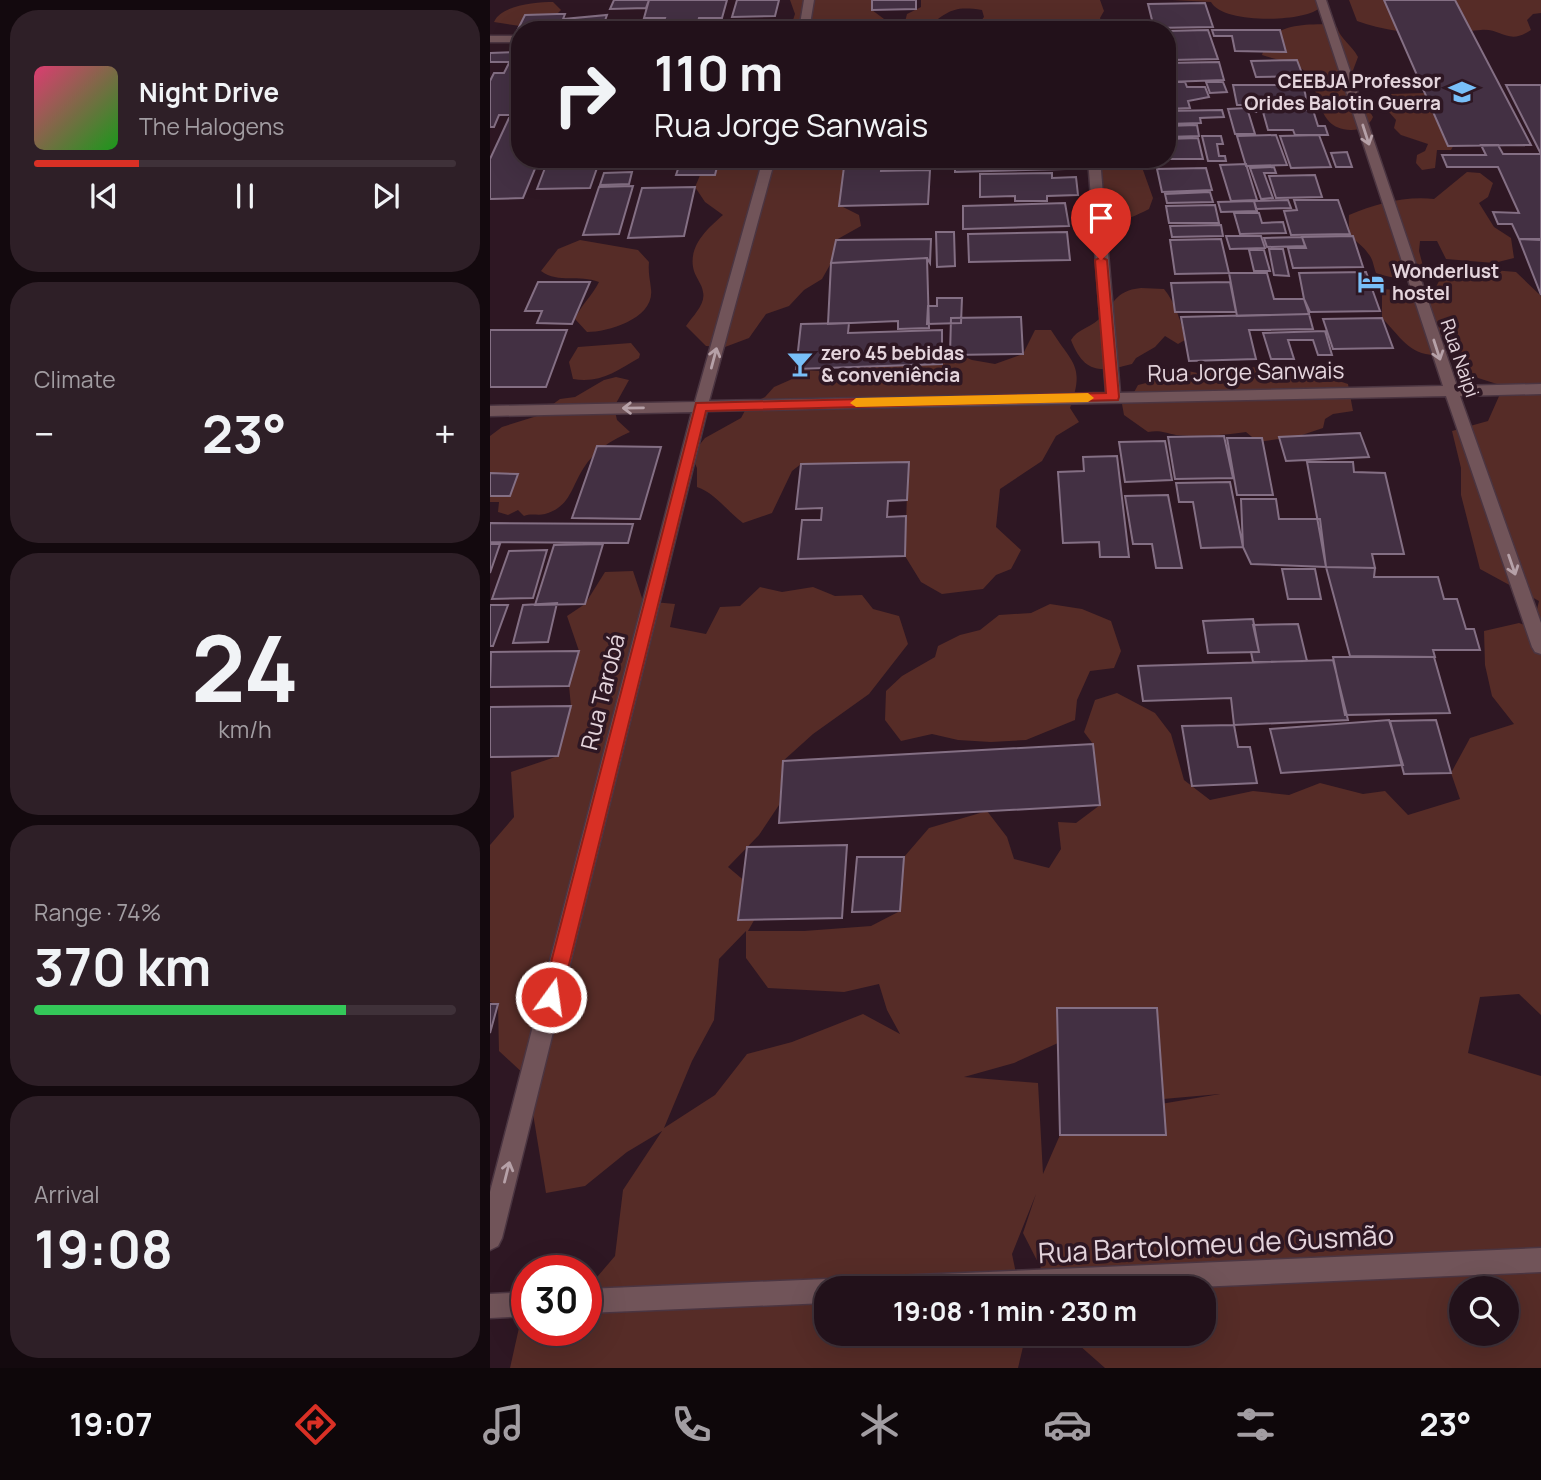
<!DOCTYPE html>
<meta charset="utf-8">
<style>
:root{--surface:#22111a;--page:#2e1f27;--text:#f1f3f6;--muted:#a29da2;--line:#3f3139;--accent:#d93025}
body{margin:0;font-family:Manrope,sans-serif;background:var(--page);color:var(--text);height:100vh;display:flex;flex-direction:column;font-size:26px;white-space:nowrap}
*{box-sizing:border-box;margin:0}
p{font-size:23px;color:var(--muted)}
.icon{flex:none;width:38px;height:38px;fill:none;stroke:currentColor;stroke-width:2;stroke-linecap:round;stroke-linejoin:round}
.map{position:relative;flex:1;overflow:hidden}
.drawer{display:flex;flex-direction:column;gap:10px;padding:10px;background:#13090e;width:490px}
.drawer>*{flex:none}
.top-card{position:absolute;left:21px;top:21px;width:665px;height:147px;border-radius:28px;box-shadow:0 7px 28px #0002,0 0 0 2px var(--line);background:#22111a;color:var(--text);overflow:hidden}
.buttons{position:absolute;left:959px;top:1276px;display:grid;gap:14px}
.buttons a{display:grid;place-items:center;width:70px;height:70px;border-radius:50%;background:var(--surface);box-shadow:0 7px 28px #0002,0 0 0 2px var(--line);font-size:35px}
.speed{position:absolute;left:21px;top:1255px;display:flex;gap:14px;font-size:35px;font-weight:700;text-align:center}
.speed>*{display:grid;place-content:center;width:91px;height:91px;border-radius:50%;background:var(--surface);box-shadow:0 7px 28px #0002,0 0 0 2px var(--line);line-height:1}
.speed .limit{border:10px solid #d22;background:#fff;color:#111}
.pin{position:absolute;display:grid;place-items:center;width:60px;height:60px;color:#fff;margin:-72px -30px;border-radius:50% 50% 50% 0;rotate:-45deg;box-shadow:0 0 7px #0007}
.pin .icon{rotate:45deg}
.me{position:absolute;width:77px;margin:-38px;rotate:14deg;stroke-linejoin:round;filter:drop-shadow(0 0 5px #0008)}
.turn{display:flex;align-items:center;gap:24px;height:147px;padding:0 28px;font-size:32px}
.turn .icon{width:91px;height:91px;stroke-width:2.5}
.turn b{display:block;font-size:49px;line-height:60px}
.big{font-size:52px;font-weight:700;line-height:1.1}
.drawer .tile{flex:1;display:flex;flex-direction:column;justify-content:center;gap:10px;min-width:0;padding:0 24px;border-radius:28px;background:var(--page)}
.drawer .dial{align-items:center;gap:0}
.dial b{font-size:91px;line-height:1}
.song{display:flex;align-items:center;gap:21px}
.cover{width:84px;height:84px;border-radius:10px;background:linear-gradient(135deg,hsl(340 70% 55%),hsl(120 70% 35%))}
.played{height:7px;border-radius:4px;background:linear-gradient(90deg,var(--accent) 25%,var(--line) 25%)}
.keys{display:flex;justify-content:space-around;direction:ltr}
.heat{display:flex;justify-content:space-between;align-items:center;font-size:38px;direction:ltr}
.charge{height:10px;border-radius:5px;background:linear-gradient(90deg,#34c759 74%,var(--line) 0)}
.trip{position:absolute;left:324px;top:1276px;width:402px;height:70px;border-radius:28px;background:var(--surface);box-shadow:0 7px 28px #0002,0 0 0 2px var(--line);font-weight:700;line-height:70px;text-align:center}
.dock{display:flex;height:112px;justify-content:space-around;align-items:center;background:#0e070a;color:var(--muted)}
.dock .icon{width:49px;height:49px}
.dock .selected{color:var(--accent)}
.dock b{font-size:32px;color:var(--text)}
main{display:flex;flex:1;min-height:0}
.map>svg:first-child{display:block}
</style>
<main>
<section class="drawer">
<div class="tile">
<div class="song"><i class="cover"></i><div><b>Night Drive</b><p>The Halogens</p></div></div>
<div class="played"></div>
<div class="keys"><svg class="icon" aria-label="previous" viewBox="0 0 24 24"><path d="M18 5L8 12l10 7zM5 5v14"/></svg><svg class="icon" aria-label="pause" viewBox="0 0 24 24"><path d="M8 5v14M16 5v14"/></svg><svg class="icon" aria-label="next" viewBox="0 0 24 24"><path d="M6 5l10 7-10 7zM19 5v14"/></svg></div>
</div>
<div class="tile"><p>Climate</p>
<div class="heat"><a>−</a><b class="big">23°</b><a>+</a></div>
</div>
<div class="tile dial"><b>24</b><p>km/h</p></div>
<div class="tile"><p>Range · 74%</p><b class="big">370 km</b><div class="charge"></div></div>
<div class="tile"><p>Arrival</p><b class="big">19:08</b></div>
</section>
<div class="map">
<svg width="1051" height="1368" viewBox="0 0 1051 1368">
<rect width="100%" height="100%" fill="#2e1723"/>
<!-- green -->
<path fill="#562c27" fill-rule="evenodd" d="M 300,0 L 382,0 L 382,10 L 394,19 L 384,30 L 307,30 L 301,26 L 305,14 Z
M 431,0 L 610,0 L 614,11 L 610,18 L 613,26 L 626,30 L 484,30 L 494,17 L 492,10 C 460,5 458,13 434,29 L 420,28 L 415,22 L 417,14 L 431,7 Z
M 682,0 L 826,0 L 831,7 C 815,23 732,24 721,2 Z
M 859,0 L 1051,0 L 1051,13 L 1043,14 L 1037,20 L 1041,30 C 1018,46 1012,28 991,30 C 982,30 973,33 964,34 C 935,36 894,31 867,21 Z
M 63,2 L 71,10 L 67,14 L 35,15 L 30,26 L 4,22 C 11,5 46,2 63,2 Z
M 835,24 L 847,27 C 850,39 862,45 868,57 L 862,73 L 866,88 L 883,117 C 879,126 872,130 861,130 C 821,129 834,81 809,67 C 799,61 783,59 772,55 C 780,24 809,25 835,24 Z
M 935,93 L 967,139 L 961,150 L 947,150 L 945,168 L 932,170 L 926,163 L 927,155 L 935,151 L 938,144 L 911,135 L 904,128 L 906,120 L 899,112 L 896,102 L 901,94 Z
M 217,159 L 355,159 L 349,205 L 369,215 L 371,226 L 346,240 L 341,263 L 332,279 L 314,290 L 299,306 L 276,314 L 259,338 L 235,347 L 216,346 L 196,326 C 203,316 216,304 213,292 C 212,284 206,278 204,271 C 197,247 217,229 233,215 L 215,202 L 205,187 Z
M 595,159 L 649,159 L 663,198 L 659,209 C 628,225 619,224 595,199 L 604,184 Z
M 977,172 L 990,173 L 1003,183 L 998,197 L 989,203 L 1004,227 L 1021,238 L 1024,258 L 1004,263 L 956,259 L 947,241 L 930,241 L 929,251 L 933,266 C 919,282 905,279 886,273 C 884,268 883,260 880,256 C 869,238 857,244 859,215 C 886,204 914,196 944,199 Z
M 90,240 L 148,250 L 159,262 C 158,273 160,279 161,289 C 165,318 119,332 97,332 L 85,319 C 91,305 102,296 109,282 C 89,274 69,284 51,271 L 68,249 Z
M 991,269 L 1026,272 L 1051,296 L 1051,627 L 1045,618 L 1049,601 L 990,569 L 971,495 L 971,468 L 962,431 L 998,421 L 1010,394 L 1026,390 L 988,378 L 961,355 C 920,358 917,344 892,318 L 892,289 L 920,291 L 941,297 L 949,281 L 972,271 Z
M 651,288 L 674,289 C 685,302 692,324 695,340 L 688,344 L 675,336 L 665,347 L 646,358 L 642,364 C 609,373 594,373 581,340 C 588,329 599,328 608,320 C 625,305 623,291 651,288 Z
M 545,330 L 561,330 C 583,365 595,365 580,408 L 589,422 L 566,436 L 552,461 L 510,489 L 506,527 L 531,550 L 521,569 L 506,575 L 493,589 L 452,594 L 431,582 L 415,556 L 418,462 L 311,464 L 302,471 L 282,513 L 253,523 C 237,511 225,493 207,487 L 207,468 L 201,455 L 215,438 L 251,418 L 258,405 L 275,397 L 284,387 L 300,380 L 311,370 L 331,371 L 355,377 L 367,364 L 444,344 L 482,360 L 505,364 L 533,354 Z
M 141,343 L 150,354 L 149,358 C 127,371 109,384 83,379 L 79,362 L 88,347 Z
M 809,365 L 838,369 L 846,380 L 858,384 L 863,411 L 843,414 L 835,419 L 833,428 L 809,436 L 768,442 L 756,432 C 737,435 705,437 686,435 C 675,433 670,430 658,432 L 634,415 L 632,404 L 642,396 L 648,385 L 660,382 L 662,374 L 687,369 L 708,373 L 760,367 L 782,369 Z
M 126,377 L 139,380 L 124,407 L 127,420 L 140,432 C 121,440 104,451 93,469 C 81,488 80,507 55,514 C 48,516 41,513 34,516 L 28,510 L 18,515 L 8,512 L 9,502 L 0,502 L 0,436 L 12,427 L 47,416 L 70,399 L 85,397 L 114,380 Z
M 143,571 L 153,601 L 185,604 L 180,627 L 216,634 L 230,607 L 250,606 L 270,587 L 292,592 L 323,587 L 345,596 L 372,595 L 383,609 L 409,616 L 418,644 L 379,694 L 323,734 L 293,761 L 289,805 L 269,835 L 238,867 L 276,899 L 258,931 L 314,931 L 381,926 L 410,911 L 414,857 L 439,828 L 497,811 L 517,837 L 524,859 L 559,868 L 571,849 L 568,822 L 586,823 L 610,805 L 603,744 L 594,732 L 605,700 L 627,693 L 665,713 L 681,734 L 694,780 L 720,800 L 763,791 L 799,795 L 830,783 L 873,794 L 895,791 L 918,815 L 970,799 L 961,773 L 980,738 L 1024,724 L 1002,696 L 995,665 L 994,631 L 1029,623 L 1051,631 L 1051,1015 L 1029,994 L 990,997 L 978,1053 L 1051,1076 L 1051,1368 L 615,1368 L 589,1345 L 583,1334 L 714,1334 L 714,1288 L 561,1288 L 533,1233 L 546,1194 L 522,1254 L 529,1288 L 336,1288 L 336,1334 L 536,1334 L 528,1368 L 20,1368 L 35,1301 L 37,1330 L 96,1330 L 96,1290 L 125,1256 L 133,1190 L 172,1131 L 137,1152 L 95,1186 L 56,1193 L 37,1077 L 9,1051 L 8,1005 L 0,1002 L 0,845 L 24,817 L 21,772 L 68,756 L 81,706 L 79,686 L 89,651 L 77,616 L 95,604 L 115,572 ZM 256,931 L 256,958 L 278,988 L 354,992 L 389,984 L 397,1010 L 410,1034 L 373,1014 L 302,1042 L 257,1054 L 225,1095 L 174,1128 L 202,1061 L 224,1020 L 229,959 ZM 568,1008 L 667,1008 L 673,1099 L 730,1094 L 641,1109 L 570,1135 L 553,1174 L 548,1083 L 474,1077 L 524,1063 L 568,1043 ZM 971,1288 L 1017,1288 L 1017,1334 L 971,1334 Z
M 560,604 L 592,609 L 621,621 L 631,651 L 624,668 L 600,671 L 587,700 L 585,720 L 536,740 L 501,742 L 468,740 L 442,734 L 411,741 L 395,720 L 396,691 L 412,676 L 445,657 L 448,646 L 470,635 L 490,630 L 509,615 L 541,613 Z"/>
<!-- building -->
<path fill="#433043" stroke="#846f84" stroke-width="2" d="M 124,0 L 159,0 L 156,8 L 120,9 Z
M 159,0 L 237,0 L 232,18 L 209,18 L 206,29 L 171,29 L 175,18 L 154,18 Z
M 247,0 L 289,0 L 285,16 L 242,17 Z
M 382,0 L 426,0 L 426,9 L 382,10 Z
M 894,0 L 965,0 L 1041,145 L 958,146 Z
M 715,3 L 723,27 L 664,28 L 658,4 Z
M 67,14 L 75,14 L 73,19 L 117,15 L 112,29 L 27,31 L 35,15 Z
M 718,30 L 728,59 L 681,60 L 677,31 Z
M 722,30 L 790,30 L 796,52 L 745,51 L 742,36 L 724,36 Z
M 30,52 L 30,62 L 0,62 L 0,53 Z
M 807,60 L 813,76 L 766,77 L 761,61 Z
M 729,62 L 734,80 L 677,82 L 677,63 Z
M 19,63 L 30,63 L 30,108 L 26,115 L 9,115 L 4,127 L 0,127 L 0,81 L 4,73 L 14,73 Z
M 677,82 L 695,82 L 697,87 L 715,87 L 719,97 L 698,101 L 700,108 L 677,109 Z
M 716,82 L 733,82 L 737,92 L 720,93 Z
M 743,85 L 813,85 L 817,101 L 774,101 L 775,105 L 747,105 Z
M 1016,85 L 1051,85 L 1051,154 Z
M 761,106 L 814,106 L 816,110 L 823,110 L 828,126 L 835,126 L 838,135 L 805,135 L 803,130 L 778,130 L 773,112 L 762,112 Z
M 757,108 L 765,134 L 745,134 L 738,109 Z
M 732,110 L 734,117 L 710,118 L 711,123 L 677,124 L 677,111 Z
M 19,118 L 30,118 L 30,159 L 49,159 L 33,198 L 0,199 L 0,159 Z
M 707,125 L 709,136 L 677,137 L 677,126 Z
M 786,135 L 797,165 L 756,166 L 747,136 Z
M 829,135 L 841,167 L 801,168 L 790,136 Z
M 712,136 L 731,136 L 733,144 L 727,144 L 729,156 L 735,156 L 736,161 L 718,161 Z
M 708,138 L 713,159 L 677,159 L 677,139 Z
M 991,145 L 1008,145 L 1013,154 L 1051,154 L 1051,239 L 1029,239 L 1022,224 L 1008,224 L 1003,212 L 1029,213 L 1008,167 L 957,167 L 952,155 L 996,155 Z
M 857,152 L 862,167 L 846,167 L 841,153 Z
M 59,159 L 101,159 L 58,163 Z
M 229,159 L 225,175 L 186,175 L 188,169 L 122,169 L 126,159 Z
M 355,159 L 392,159 L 391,171 L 440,170 L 438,204 L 349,206 Z
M 445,159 L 573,159 L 575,169 L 465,172 L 465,162 L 445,163 Z
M 756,164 L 767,200 L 741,201 L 730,165 Z
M 784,167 L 786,173 L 774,173 L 783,198 L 771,199 L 760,168 Z
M 55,168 L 107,168 L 100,188 L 47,189 Z
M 716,168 L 722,190 L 672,192 L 667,169 Z
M 142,172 L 139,184 L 110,185 L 114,173 Z
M 562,173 L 562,178 L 586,177 L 588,195 L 557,196 L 557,201 L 525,201 L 525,196 L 490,197 L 490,174 Z
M 825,175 L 832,197 L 786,198 L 779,176 Z
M 143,186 L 129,234 L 93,235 L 109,187 Z
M 205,187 L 194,236 L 138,238 L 152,188 Z
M 720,192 L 723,202 L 677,203 L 675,194 Z
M 798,200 L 801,208 L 766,209 L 764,201 Z
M 804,200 L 848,200 L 860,234 L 801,235 L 794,211 L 807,210 Z
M 764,201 L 767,211 L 731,212 L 728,202 Z
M 575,203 L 579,226 L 473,229 L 473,206 Z
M 725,205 L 729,223 L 679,223 L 676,206 Z
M 744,213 L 769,213 L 772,223 L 793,222 L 796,233 L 750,234 Z
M 731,225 L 733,236 L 682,237 L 680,226 Z
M 446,232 L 464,232 L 465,266 L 447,267 Z
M 577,232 L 580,260 L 479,262 L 478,234 Z
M 736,236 L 771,236 L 775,248 L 740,249 Z
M 863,236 L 873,267 L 803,268 L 798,248 L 816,248 L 812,237 Z
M 812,237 L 815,246 L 777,247 L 774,238 Z
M 441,239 L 440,263 L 437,258 L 341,263 L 346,240 Z
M 731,239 L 739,273 L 685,274 L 680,240 Z
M 1029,239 L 1051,240 L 1051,295 Z
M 779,249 L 793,249 L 799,276 L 784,275 Z
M 759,250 L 774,250 L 780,271 L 764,271 Z
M 437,258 L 439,328 L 408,329 L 408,321 L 338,324 L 341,263 Z
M 876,272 L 890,311 L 820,312 L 814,299 L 809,273 Z
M 739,273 L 777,273 L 784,299 L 814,299 L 819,314 L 747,316 Z
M 48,282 L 100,282 L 82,324 L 47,323 L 52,311 L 35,311 Z
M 740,282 L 746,312 L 685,312 L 681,283 Z
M 447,298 L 472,298 L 471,323 L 437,324 L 438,306 L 447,306 Z
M 819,314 L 823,329 L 759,330 L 766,359 L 699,361 L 691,317 Z
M 531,317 L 533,354 L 460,355 L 461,318 Z
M 892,318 L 903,348 L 843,349 L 833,319 Z
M 359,323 L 358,333 L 452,330 L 452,364 L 306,369 L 311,324 Z
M 0,330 L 77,330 L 56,387 L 0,387 Z
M 835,331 L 842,355 L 828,355 L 823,340 L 798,340 L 804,359 L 781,359 L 773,333 Z
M 870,433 L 879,457 L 796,461 L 789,437 Z
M 734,436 L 743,478 L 685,479 L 678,437 Z
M 737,438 L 772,438 L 783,495 L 747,495 Z
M 675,441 L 682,480 L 635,482 L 629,442 Z
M 107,446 L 171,447 L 150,519 L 82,518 Z
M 627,456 L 639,557 L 610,557 L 609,542 L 573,543 L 568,472 L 594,471 L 593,457 Z
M 419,462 L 417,500 L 398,501 L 397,517 L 416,516 L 415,556 L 308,559 L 312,520 L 331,520 L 332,508 L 306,509 L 311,464 Z
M 817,462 L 863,462 L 864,472 L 895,473 L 914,554 L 882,554 L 885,568 L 836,567 Z
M 0,473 L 28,474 L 20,496 L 0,496 Z
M 740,482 L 753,547 L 711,548 L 703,502 L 689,502 L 686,483 Z
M 678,495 L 692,568 L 666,568 L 662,544 L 643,544 L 635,496 Z
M 751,499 L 786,499 L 789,519 L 830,519 L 836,567 L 761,564 L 753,547 Z
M 0,523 L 143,524 L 138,543 L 0,542 Z
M 0,544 L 10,544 L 0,573 Z
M 113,544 L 95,604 L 45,605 L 64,545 Z
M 57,550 L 43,598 L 2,599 L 19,551 Z
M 836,567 L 885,568 L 884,577 L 948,577 L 954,599 L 967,599 L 976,629 L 984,629 L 990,650 L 943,650 L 945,657 L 860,656 Z
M 792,569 L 825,569 L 831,599 L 798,599 Z
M 67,603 L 58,642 L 23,643 L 33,605 Z
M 0,605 L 18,605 L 3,646 L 0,646 Z
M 763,619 L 769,652 L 718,653 L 713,621 Z
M 808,624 L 817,661 L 763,662 L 761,652 L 769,652 L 763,625 Z
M 89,651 L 79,686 L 0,687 L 1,652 Z
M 843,657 L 944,657 L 960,713 L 855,715 Z
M 843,660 L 858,720 L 744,725 L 741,698 L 653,701 L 648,666 Z
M 81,706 L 68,756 L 0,757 L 0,707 Z
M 899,720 L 913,765 L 791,773 L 780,729 Z
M 946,720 L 961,773 L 914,774 L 900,721 Z
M 744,725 L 748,747 L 760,747 L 767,783 L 702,786 L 692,726 Z
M 603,744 L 610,805 L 289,823 L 293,761 Z
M 357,845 L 352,918 L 248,920 L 257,847 Z
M 367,857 L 414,857 L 410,911 L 362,912 Z
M 0,1004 L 8,1004 L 0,1033 Z
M 567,1008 L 667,1008 L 676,1135 L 570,1135 Z"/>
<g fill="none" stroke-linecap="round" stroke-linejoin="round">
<!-- street casing -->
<g stroke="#4b3541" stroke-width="3">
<path id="street" d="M 314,0 L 324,0 L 319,30 L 309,30 Z
M 826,0 L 836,0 L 967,386 L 1051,384 L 1051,394 L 970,396 L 1051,623 L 1051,654 L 1045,652 L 1042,647 L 956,396 L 217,411 L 12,1238 L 8,1246 L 0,1250 L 0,1192 L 202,412 L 0,416 L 0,406 L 205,402 L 273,159 L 285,159 L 219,401 L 616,393 L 598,159 L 610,159 L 630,393 L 953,386 Z
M 0,36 L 30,36 L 30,42 L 0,42 Z
M 1051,1248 L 1051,1272 L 684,1288 L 392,1288 L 395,1279 L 404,1276 Z
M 336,1279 L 345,1282 L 347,1288 L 336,1288 L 336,1303 L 96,1313 L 96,1289 Z
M 37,1292 L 37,1316 L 0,1318 L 0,1294 Z"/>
</g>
<!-- street -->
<use href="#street" fill="#715459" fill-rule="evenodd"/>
</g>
<!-- one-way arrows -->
<defs><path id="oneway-shaft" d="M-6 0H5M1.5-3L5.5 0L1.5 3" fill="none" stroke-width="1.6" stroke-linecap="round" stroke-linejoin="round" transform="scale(1.75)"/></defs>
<g stroke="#b6a1a8">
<use href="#oneway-shaft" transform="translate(876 135) rotate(72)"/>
<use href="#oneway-shaft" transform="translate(947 350) rotate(72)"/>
<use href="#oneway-shaft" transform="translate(224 358) rotate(-75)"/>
<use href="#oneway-shaft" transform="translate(143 408) rotate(179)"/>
<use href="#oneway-shaft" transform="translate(1022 565) rotate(71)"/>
<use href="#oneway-shaft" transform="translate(17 1172) rotate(-76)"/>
</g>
<!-- route -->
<path fill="#d93025" stroke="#8d1f18" stroke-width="2" d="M 611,257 L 617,260 L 629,397 L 628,400 L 216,411 L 71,997 L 68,1003 L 61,1006 L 54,1003 L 52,997 L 206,403 L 616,393 L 605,260 Z"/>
<!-- slow -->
<path fill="#f59e0b" d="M 598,393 L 604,398 L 598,402 L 366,407 L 360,403 L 366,398 Z"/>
<!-- icons -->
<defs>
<g id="school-bare" transform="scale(2.1)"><path d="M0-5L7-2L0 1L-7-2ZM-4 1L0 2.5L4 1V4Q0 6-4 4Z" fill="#78bff8" stroke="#2e1723" stroke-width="2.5" paint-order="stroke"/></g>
<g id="hotel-bare" transform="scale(2.1)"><path d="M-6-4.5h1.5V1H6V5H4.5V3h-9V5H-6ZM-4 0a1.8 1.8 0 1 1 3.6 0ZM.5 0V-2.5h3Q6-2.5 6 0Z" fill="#78bff8" stroke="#2e1723" stroke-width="2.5" paint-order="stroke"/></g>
<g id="bar-bare" transform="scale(2.1)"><path d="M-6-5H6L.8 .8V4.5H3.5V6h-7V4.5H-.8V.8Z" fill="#78bff8" stroke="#2e1723" stroke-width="2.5" paint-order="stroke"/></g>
</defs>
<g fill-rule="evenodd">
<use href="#school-bare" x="972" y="92"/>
<use href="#hotel-bare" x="881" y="282"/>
<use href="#bar-bare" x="310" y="364"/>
</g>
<g text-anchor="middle" stroke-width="7" stroke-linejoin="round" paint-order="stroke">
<!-- far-poi labels -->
<g font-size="19" font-weight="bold" fill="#e4d4dc" stroke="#2e1723" text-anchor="start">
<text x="951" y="88" text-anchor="end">CEEBJA Professor<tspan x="951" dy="22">Orides Balotin Guerra</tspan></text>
<text x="902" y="278">Wonderlust<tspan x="902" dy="22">hostel</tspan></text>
<text x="331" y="360">zero 45 bebidas<tspan x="331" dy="22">&amp; conveniência</tspan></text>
</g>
<!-- far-street labels -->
<g font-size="19" fill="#e4d4dc" stroke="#2e1723">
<text transform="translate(970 358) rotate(71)" y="7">Rua Naipi</text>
</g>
<!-- street labels -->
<g font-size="23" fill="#e4d4dc" stroke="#2e1723">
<text transform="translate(756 372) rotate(-1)" y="8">Rua Jorge Sanwais</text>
<text transform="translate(113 692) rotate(-76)" y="8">Rua Tarobá</text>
</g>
<!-- near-street labels -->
<g font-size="28" fill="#e4d4dc" stroke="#2e1723">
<text transform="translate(726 1244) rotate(-3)" y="10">Rua Bartolomeu de Gusmão</text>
</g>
</g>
</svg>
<div class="buttons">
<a><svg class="icon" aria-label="search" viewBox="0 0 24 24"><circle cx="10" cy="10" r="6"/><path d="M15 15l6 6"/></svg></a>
</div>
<div class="speed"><div class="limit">30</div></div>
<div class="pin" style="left:611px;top:260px;background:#d93025"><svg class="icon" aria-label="arrive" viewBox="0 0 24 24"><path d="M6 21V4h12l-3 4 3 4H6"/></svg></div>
<svg class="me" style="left:61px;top:997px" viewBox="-20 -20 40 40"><circle r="17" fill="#d93025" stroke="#fff" stroke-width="3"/><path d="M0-11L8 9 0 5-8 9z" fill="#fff"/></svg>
<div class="trip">19:08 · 1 min · 230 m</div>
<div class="top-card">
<div class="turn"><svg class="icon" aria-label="right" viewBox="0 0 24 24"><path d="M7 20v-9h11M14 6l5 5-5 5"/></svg><div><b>110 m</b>Rua Jorge Sanwais</div></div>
</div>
</div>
</main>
<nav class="dock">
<b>19:07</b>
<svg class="icon selected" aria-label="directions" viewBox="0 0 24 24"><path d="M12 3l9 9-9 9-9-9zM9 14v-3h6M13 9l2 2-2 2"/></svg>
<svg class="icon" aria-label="music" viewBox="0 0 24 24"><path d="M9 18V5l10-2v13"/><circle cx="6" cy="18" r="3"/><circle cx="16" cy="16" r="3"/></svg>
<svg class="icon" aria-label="phone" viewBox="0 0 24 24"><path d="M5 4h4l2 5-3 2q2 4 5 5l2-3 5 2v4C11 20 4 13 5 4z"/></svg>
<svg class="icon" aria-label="climate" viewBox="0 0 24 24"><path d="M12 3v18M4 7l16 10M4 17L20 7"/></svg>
<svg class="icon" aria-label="car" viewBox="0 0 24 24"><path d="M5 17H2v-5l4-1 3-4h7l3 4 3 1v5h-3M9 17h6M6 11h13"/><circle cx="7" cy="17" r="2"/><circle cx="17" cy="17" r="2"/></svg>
<svg class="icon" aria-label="filters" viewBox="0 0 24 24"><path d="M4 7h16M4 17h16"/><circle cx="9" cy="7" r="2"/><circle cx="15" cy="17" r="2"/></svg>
<b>23°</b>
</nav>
